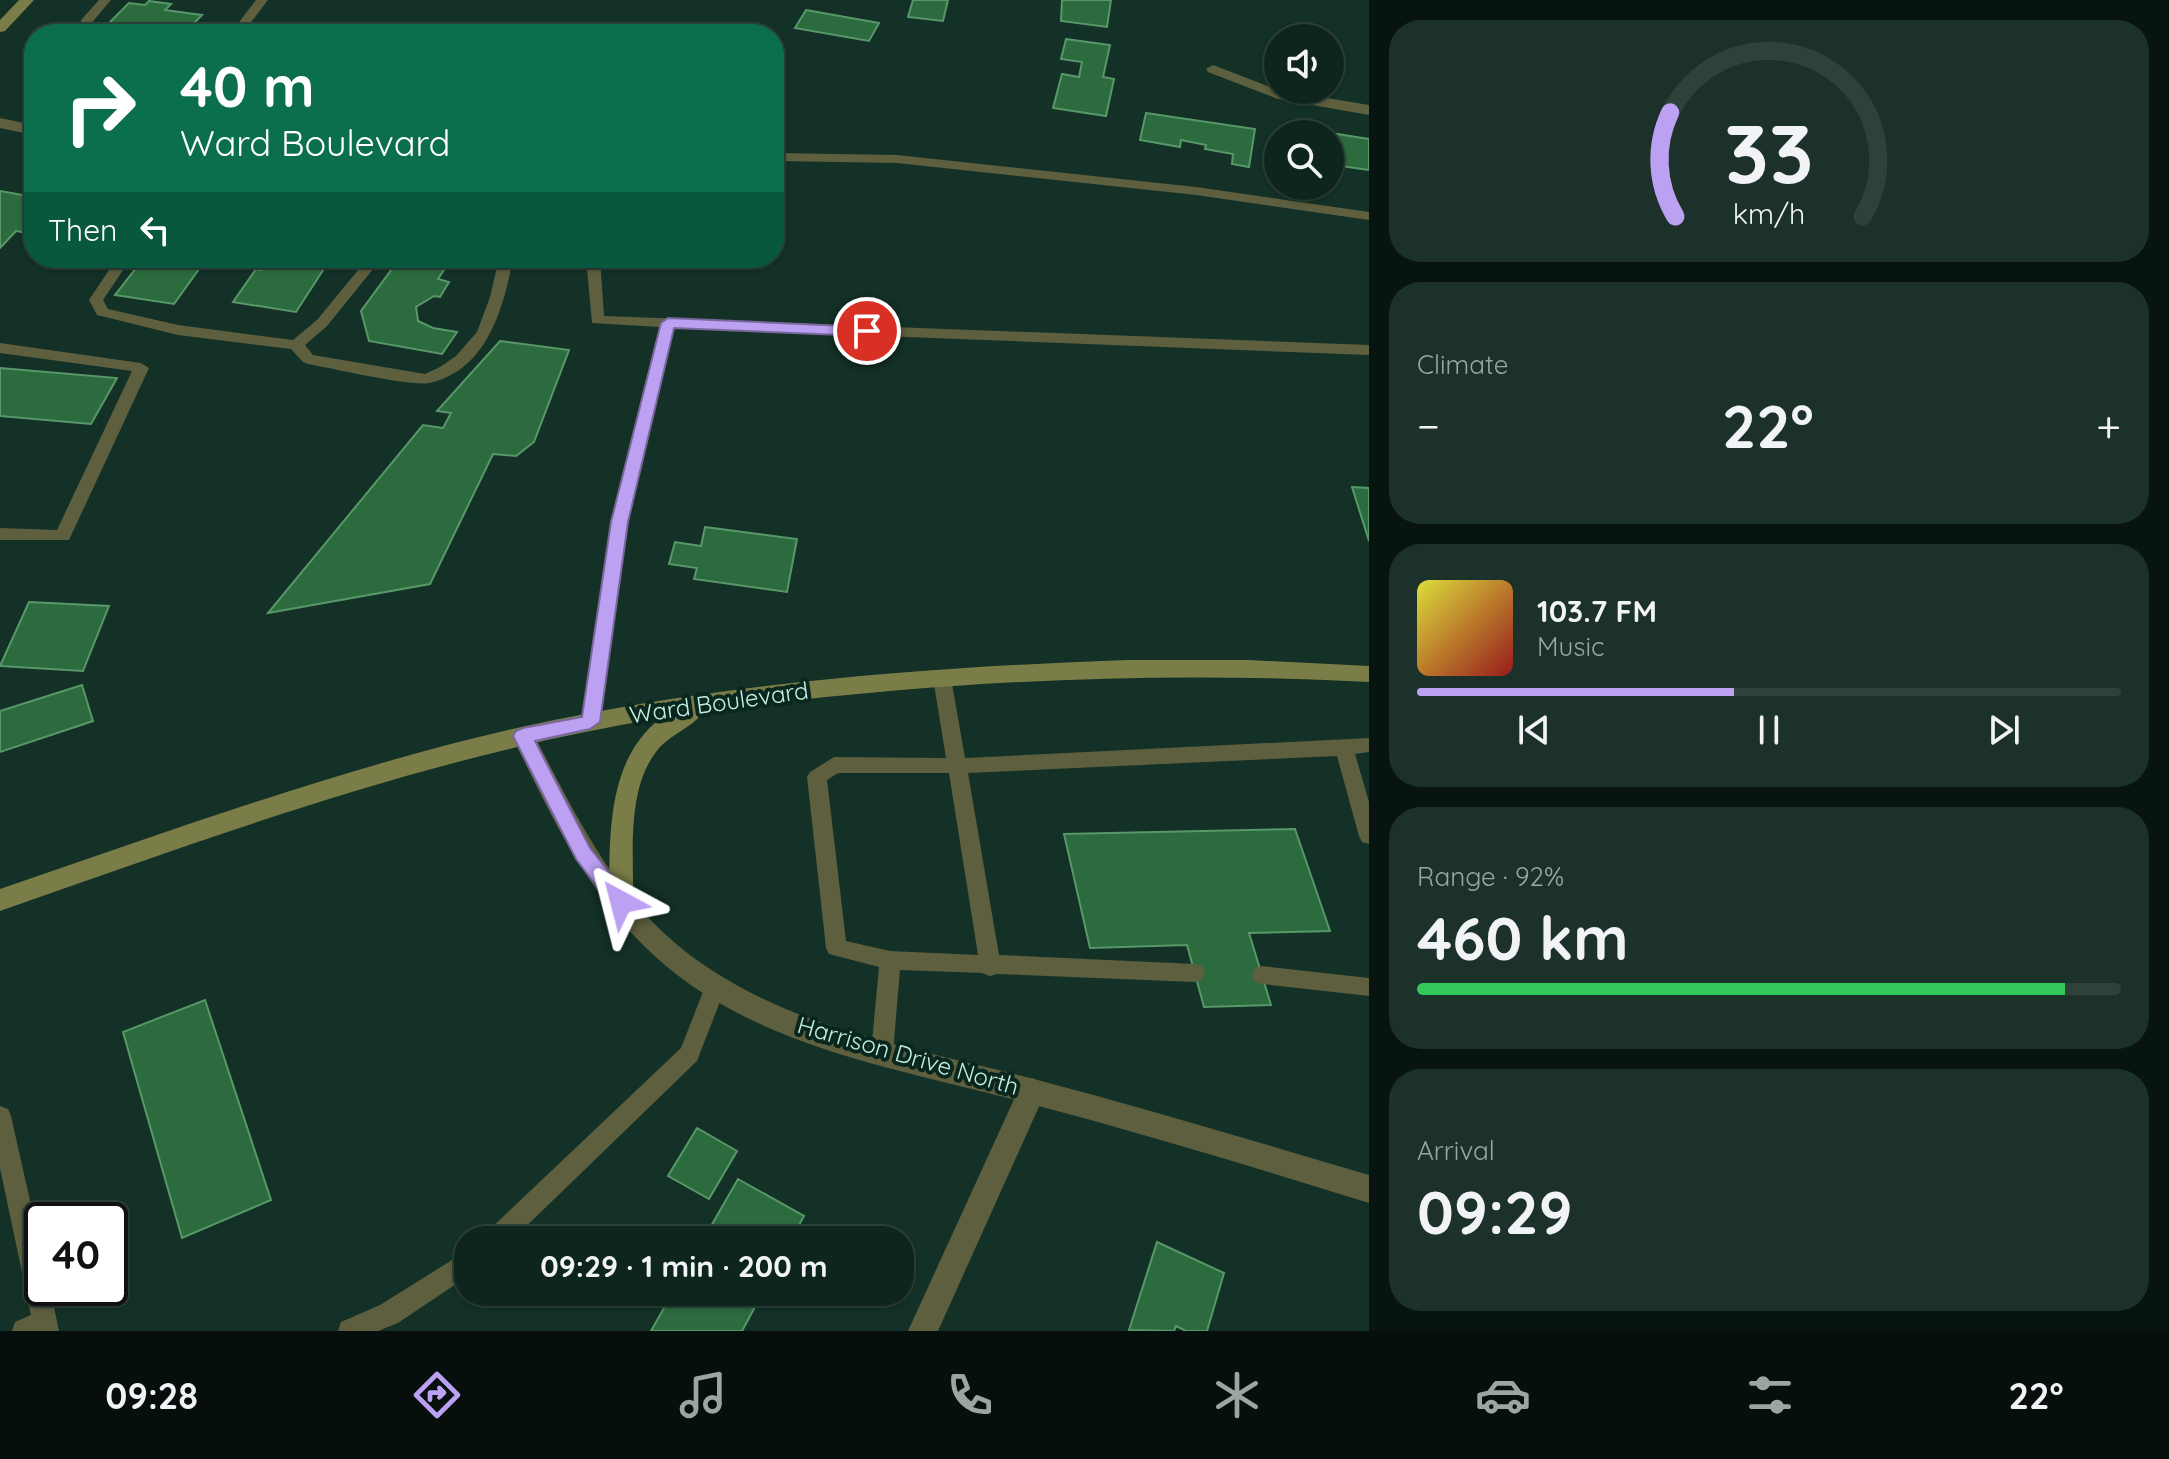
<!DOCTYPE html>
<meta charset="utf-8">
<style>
:root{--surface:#0e251d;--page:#1c312a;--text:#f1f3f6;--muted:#9ba5a4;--line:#2e423b;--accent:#bca0f2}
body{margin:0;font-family:Quicksand,sans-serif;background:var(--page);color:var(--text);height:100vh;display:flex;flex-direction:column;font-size:30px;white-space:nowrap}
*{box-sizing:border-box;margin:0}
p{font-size:26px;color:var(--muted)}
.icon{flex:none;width:44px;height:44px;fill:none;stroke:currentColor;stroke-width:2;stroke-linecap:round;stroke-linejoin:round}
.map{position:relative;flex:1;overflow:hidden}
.details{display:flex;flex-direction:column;gap:20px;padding:20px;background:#081410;width:800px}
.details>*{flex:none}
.guide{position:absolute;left:24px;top:24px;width:760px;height:244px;border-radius:32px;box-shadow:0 2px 6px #0004,0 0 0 2px var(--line);background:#0b6e4f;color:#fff;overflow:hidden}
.buttons{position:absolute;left:1264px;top:24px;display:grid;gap:16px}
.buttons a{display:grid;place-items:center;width:80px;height:80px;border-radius:50%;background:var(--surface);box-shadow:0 2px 6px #0004,0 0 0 2px var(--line);font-size:40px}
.speed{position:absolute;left:24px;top:1202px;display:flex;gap:16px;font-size:40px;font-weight:700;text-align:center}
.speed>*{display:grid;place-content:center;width:104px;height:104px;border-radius:50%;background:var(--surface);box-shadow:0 2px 6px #0004,0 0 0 2px var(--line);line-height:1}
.speed .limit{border:4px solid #111;border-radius:12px;background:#fff;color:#111}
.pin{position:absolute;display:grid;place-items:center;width:68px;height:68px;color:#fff;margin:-34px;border:4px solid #fff;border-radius:50%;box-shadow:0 2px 8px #0007}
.me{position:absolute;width:88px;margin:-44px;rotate:322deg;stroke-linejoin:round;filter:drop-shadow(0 0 6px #0008)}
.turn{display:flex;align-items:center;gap:28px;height:168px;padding:0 24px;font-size:36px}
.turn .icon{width:104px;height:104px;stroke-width:2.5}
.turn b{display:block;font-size:56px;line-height:68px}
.then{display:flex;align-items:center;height:76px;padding:0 24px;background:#0003;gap:16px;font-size:30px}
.big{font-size:60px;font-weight:700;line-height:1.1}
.details .card{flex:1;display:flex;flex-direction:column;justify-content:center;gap:12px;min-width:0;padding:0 28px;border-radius:32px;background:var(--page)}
.details .dial{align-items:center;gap:0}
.dial svg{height:208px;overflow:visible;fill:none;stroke:var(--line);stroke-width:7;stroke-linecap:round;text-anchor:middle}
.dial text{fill:var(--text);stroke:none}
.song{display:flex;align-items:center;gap:24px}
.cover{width:96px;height:96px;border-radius:12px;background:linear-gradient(135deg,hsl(60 70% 55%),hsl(0 70% 35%))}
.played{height:8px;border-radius:4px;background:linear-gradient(90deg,var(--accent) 45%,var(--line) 45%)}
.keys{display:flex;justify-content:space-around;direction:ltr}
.heat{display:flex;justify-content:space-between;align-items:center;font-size:44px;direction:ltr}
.charge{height:12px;border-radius:6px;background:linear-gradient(90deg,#34c759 92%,var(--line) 0)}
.trip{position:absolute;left:454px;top:1226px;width:460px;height:80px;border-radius:32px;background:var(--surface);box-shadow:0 2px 6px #0004,0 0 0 2px var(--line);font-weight:700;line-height:80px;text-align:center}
.dock{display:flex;height:128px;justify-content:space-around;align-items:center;background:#060f0c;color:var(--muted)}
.dock .icon{width:56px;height:56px}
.dock .on{color:var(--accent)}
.dock b{font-size:36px;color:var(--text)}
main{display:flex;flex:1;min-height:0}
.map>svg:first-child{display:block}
</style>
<main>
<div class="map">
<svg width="1369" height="1331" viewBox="0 0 1369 1331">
<rect width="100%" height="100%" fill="#133127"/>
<!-- building -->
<path fill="#2b6b3e" stroke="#589868" stroke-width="2" d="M 913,0 L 948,0 L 943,21 L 908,17 Z
M 1062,0 L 1111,0 L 1107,27 L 1061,21 Z
M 149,1 L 171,4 L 165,10 L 202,15 L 184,34 L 108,24 L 129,3 L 145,5 Z
M 806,10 L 879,23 L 869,41 L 795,28 Z
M 1066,39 L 1110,45 L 1103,77 L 1114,79 L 1106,116 L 1053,108 L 1062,74 L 1079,77 L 1082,62 L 1061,59 Z
M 1146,113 L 1255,129 L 1249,167 L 1232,164 L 1233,154 L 1205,149 L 1206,145 L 1181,140 L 1180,147 L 1140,140 Z
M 1306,129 L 1369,139 L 1369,170 L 1334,165 L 1330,162 L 1330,134 L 1306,134 Z
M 0,191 L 34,197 L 34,234 L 16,231 L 0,248 Z
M 144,258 L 207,258 L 174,304 L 115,295 Z
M 270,258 L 329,261 L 296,312 L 233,302 L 256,269 L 262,270 Z
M 400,258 L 452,258 L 438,279 L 449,282 L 440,297 L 434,296 L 416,307 L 418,321 L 433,328 L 457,332 L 442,354 L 369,341 L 361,311 Z
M 500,341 L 569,350 L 534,442 L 516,456 L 493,454 L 430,584 L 268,613 L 423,425 L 443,428 L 451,413 L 437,411 Z
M 0,368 L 117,378 L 91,424 L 0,416 Z
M 1352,487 L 1369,488 L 1369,541 Z
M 705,527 L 797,539 L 787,592 L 694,579 L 697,568 L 669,564 L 675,542 L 701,546 Z
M 29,602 L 109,606 L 83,671 L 0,666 Z
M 82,685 L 93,721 L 0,752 L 0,711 Z
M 1295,829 L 1330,931 L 1249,933 L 1271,1005 L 1204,1007 L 1187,945 L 1090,948 L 1064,834 Z
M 205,1000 L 271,1200 L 182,1238 L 123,1032 Z
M 697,1128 L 737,1151 L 709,1199 L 668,1176 Z
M 738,1179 L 804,1216 L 791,1240 L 703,1240 Z
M 1157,1242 L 1224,1273 L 1207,1331 L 1186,1331 L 1176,1326 L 1174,1331 L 1129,1330 Z
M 673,1292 L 763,1292 L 742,1331 L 651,1331 Z"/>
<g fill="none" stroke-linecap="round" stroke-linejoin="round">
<!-- service -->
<path fill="#5e5f3f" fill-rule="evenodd" d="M 99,0 L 111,0 L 89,26 L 81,26 L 81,20 Z
M 256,0 L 268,0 L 242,34 L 230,34 Z
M 774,153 L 897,155 L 1196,187 L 1369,212 L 1369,220 L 1196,195 L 897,163 L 774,161 Z
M 117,258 L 131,258 L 103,300 L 108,309 L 178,325 L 293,340 L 317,320 L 368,258 L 382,258 L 327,326 L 305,345 L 313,355 L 425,374 L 440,367 L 456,356 L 477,332 L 490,297 L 499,258 L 513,258 C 504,307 487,371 429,383 C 412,387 331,368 308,364 L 303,362 L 291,349 L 178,335 L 97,315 L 89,300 Z
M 586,258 L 600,258 L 604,316 L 1369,345 L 1369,355 L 674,328 L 627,522 L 599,722 L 597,727 L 583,727 L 581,722 L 611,522 L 660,327 L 592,323 Z
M 0,343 L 141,363 L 149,368 L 69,540 L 0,540 L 0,528 L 57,530 L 132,371 L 0,353 Z
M 942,671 L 948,673 L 951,678 L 965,758 L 1369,738 L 1369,752 L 1355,754 L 1369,802 L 1369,844 L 1362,842 L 1359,836 L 1337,756 L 968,773 L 999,955 L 1195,964 L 1202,966 L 1205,973 L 1202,980 L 1195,982 L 997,974 L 990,976 L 982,973 L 900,970 L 893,1052 L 890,1059 L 882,1062 L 874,1059 L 871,1052 L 879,967 L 829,954 L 826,948 L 807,777 L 810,772 L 834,757 L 946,758 L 933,678 L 936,673 ZM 838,773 L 949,773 L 978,955 L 890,951 L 846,941 L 827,780 Z
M 1262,966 L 1369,978 L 1369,996 L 1262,984 L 1255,982 L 1252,975 L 1255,968 Z
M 715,977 L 722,979 L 726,986 L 697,1061 L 512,1240 L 483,1240 L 487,1232 L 681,1048 L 708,979 Z
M 0,1106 L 8,1109 L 11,1116 L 42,1254 L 42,1288 L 50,1288 L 59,1331 L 12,1331 L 15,1322 L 31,1315 L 0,1168 Z
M 468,1250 L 468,1276 L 398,1323 L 378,1331 L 338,1331 L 341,1322 L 380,1305 Z"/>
<!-- minor -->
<path fill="#5e5f3f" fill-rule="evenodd" d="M 1213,65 L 1278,90 L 1369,105 L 1369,115 L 1278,99 L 1208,72 L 1206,69 Z
M 0,118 L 34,125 L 34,135 L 0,128 Z
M 1032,1078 L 1042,1082 L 1046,1091 L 938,1331 L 908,1331 L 1022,1082 Z"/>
<!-- tertiary -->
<path fill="#5e5f3f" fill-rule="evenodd" d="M 523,727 L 531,730 C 575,812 610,892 686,952 C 786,1029 912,1047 1030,1078 C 1144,1108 1257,1142 1369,1175 L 1369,1203 C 1257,1168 1145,1134 1031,1104 C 907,1070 768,1051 666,966 C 592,904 553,820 512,736 L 515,730 Z"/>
<!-- secondary -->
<path fill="#7b7d48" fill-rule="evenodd" d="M 19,0 L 34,0 L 5,31 L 0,32 L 0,20 Z
M 1127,660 L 1248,660 L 1369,666 L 1369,682 C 1146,670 924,682 703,712 C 694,727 668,735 656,752 C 626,791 634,856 633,902 L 630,909 L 621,913 L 612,909 L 609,902 C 610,839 605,761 661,718 C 433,755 217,835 0,911 L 0,889 C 173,830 346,766 526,726 C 723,683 926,667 1127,660 Z"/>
</g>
<!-- route -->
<path fill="#bca0f2" stroke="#7a689d" stroke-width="2" d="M 668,318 L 867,327 L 874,331 L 867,336 L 674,328 L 628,522 L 600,722 L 590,729 L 535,741 L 590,848 L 628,896 L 631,902 L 628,908 L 621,911 L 613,908 L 576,859 L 513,736 L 516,731 L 523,728 L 582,717 L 611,522 L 661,323 Z"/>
<g text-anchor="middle" stroke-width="8" stroke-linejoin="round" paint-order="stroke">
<!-- street labels -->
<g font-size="24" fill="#c3eede" stroke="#09271e">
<text transform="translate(719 703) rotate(-8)" y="8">Ward Boulevard</text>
<text transform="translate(908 1056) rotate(16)" y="8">Harrison Drive North</text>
</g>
</g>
</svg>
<div class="buttons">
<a><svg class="icon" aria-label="sound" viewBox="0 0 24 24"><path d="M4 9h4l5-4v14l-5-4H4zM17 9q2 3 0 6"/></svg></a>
<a><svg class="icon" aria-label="search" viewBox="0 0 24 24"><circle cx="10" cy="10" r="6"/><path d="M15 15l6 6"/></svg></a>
</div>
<div class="speed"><div class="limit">40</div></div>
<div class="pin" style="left:867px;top:331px;background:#d93025"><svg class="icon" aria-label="arrive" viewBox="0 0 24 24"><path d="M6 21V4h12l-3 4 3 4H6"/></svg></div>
<svg class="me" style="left:621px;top:902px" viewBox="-20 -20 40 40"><path d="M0-17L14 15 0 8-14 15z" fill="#bca0f2" stroke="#fff" stroke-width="4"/></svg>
<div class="trip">09:29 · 1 min · 200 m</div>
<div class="guide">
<div class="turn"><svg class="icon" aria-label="right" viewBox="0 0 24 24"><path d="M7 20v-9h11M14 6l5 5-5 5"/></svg><div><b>40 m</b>Ward Boulevard</div></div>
<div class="then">Then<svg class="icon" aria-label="left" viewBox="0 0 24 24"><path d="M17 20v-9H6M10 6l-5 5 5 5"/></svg></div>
</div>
</div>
<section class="details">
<div class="card dial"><svg viewBox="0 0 100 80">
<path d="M14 69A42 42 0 1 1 86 69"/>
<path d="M14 69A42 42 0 0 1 12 29" stroke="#bca0f2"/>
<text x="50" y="56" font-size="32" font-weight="700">33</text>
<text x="50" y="72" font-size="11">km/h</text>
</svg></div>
<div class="card"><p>Climate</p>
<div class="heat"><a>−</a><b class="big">22°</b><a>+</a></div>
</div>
<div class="card">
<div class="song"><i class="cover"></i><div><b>103.7 FM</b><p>Music</p></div></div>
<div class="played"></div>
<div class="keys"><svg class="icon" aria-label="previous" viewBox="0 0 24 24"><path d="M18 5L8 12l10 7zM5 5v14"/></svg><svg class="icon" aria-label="pause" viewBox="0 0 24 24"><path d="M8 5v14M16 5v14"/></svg><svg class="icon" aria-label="next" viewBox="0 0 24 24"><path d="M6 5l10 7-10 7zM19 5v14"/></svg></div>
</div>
<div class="card"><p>Range · 92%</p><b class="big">460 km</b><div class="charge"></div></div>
<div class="card"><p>Arrival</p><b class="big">09:29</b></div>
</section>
</main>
<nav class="dock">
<b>09:28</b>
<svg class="icon on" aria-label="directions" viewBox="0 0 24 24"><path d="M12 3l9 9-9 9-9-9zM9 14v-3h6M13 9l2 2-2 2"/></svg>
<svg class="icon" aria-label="music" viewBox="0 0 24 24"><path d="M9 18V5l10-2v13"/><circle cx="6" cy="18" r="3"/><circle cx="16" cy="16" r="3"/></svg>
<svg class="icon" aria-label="phone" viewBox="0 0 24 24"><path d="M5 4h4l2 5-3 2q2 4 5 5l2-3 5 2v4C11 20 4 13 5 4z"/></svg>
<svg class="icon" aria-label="climate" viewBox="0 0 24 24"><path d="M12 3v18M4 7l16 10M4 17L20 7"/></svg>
<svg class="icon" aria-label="car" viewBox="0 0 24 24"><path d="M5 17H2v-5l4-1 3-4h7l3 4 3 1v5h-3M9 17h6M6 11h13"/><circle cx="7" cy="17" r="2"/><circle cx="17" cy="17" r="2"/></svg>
<svg class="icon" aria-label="filters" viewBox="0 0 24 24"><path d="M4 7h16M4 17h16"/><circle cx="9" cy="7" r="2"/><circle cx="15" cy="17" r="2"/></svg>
<b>22°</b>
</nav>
